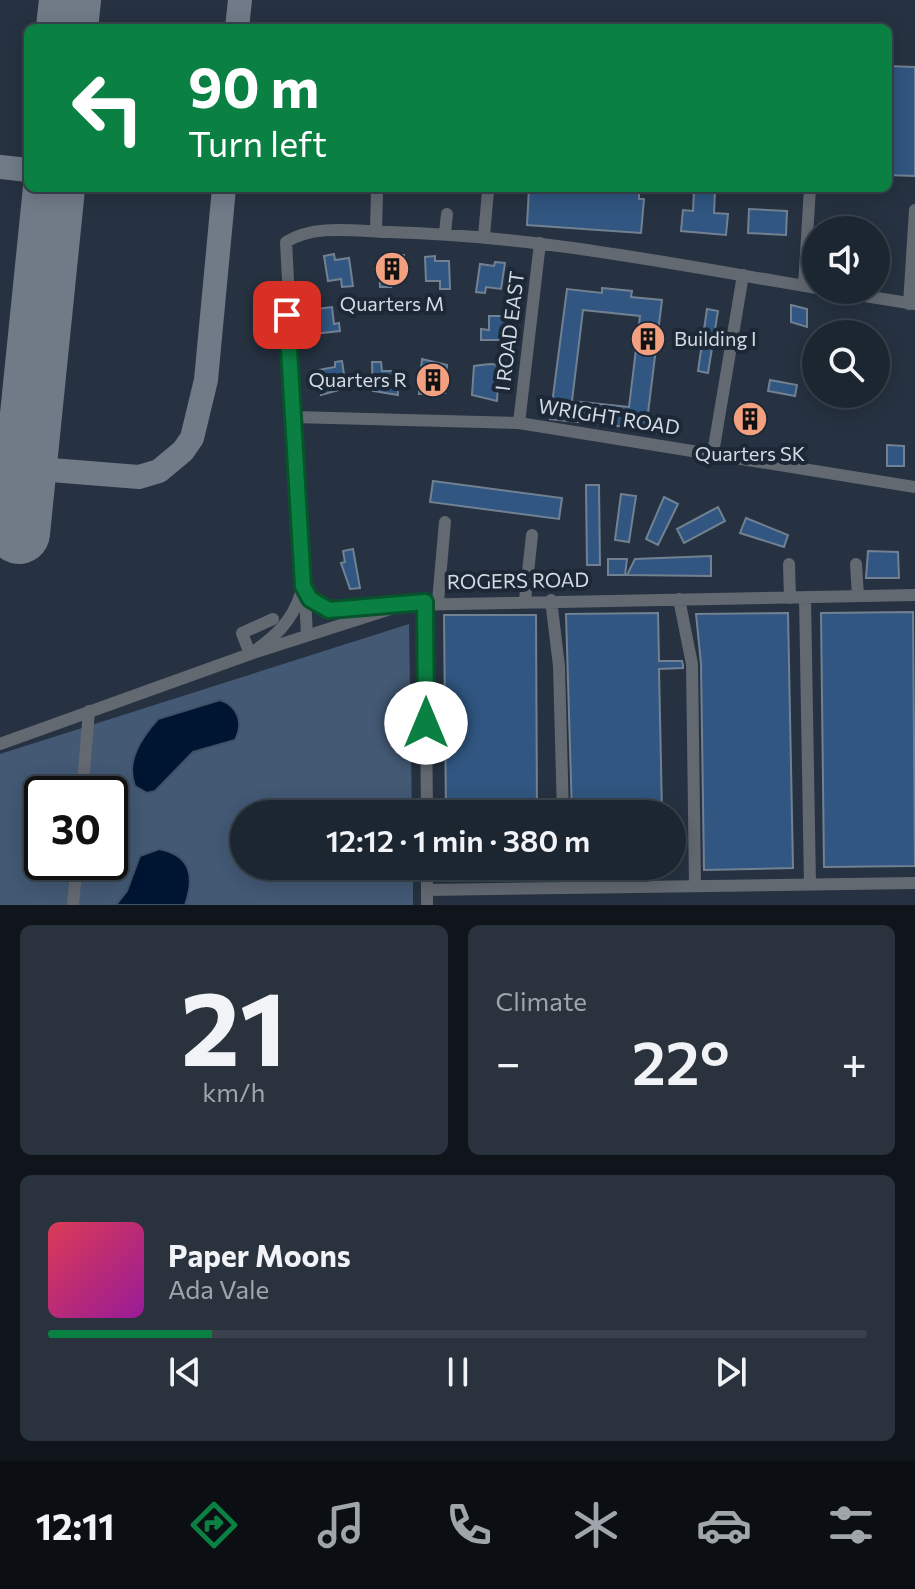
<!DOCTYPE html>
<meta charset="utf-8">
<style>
:root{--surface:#1c2631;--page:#29323d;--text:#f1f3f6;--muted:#a0a5ab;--line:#3a434d;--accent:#0b8043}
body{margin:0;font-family:Commissioner,sans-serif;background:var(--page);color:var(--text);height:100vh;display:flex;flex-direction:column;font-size:30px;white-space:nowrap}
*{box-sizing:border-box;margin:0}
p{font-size:26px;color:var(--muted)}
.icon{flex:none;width:44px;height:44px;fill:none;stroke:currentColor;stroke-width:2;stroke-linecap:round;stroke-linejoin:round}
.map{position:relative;height:905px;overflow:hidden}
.panel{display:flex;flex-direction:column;gap:20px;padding:20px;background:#0f151b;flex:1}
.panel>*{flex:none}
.banner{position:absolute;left:24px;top:24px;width:868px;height:168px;border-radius:12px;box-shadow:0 4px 20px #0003,0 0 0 2px var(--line);background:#0b8043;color:#fff;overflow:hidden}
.fabs{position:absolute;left:802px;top:216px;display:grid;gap:16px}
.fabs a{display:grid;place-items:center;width:88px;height:88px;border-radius:50%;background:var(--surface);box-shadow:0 4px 20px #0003,0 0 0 2px var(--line);font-size:40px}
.speed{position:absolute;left:24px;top:776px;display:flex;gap:16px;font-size:40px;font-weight:700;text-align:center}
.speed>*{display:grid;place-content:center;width:104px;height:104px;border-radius:50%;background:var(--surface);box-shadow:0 4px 20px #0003,0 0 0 2px var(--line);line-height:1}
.speed .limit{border:4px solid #111;border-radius:12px;background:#fff;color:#111}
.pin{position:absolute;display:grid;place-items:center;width:68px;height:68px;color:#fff;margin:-34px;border-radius:16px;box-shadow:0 4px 12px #0006}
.me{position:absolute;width:88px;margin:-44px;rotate:0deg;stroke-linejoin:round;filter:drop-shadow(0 0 6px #0008)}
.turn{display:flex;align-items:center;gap:28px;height:168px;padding:0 32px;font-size:36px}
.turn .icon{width:104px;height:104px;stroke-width:2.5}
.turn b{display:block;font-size:56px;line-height:68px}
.big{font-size:60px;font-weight:600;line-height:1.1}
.panel .card{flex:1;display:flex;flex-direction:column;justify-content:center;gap:12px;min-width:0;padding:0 28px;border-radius:12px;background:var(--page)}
.panel .dial{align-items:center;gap:0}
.dial b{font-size:104px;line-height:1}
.song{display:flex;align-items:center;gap:24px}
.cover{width:96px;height:96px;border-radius:12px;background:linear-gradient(135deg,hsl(350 70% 55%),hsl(300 70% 35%))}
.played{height:8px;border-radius:4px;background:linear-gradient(90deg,var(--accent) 20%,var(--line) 20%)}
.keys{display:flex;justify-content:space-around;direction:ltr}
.heat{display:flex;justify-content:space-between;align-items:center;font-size:44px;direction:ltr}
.panel .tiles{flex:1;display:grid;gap:20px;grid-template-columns:1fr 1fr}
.card:last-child{grid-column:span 2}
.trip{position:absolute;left:230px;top:800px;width:456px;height:80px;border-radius:40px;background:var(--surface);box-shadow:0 4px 20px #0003,0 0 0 2px var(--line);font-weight:600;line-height:80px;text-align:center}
.tab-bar{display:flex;height:128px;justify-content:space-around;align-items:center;background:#0b0f14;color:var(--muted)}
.tab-bar .icon{width:56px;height:56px}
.tab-bar .selected{color:var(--accent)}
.tab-bar b{font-size:36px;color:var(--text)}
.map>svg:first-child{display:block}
</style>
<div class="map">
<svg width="915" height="905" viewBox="0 0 915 905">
<rect width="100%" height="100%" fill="#263241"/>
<!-- green -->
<path fill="#435974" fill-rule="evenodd" d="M 409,624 L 412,814 L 244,814 L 244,866 L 413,866 L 413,905 L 0,905 L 0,754 ZM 42,794 L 110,794 L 110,862 L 42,862 Z"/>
<!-- water -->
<path fill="#001532" stroke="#3f5067" stroke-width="2" d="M 220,700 C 238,706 244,723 235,740 L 193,752 L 155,791 L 147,793 L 135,786 C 125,761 142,737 158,719 Z
M 159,849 C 191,855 195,877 185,905 L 116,905 L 127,891 L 140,856 Z"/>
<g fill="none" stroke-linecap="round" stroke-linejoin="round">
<!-- taxiway -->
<path stroke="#717b88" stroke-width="24" d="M 237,28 L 240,0
M 0,167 L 28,170
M 26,468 L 139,477 L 159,471 L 183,451 L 192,438 L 206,380 L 224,188"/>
<!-- runway -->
<path stroke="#717b88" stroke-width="62" d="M 67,28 L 70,0
M 19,533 L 54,188"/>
</g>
<!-- building -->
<path fill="#305681" stroke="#728192" stroke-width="2" fill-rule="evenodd" d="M 888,66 L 915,67 L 915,176 L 888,175 Z
M 529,188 L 639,188 L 639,199 L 644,199 L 641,233 L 527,225 Z
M 694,191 L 715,192 L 714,213 L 728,214 L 726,235 L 681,231 L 683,210 L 693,211 Z
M 749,209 L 787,211 L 786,235 L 748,233 Z
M 334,254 L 335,260 L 349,258 L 353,286 L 342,287 L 341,279 L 328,281 L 324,256 Z
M 394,255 L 404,255 L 404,280 L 390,280 L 391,287 L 380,287 L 379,259 L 394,258 Z
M 435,256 L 435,261 L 449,261 L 450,289 L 440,289 L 440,281 L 426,281 L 425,257 Z
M 495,262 L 505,263 L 501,289 L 486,287 L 485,293 L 476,292 L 480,264 L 494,266 Z
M 602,288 L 632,291 L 631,297 L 662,300 L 646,429 L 550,419 L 567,289 L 602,293 ZM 583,310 L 640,316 L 629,407 L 572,401 Z
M 791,305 L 807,309 L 807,327 L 791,322 Z
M 332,307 L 334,324 L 339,323 L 340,331 L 313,334 L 307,310 Z
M 707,309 L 718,311 L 708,373 L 698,371 Z
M 489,316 L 515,316 L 515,327 L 509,327 L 509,340 L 481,340 L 481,329 L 489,330 Z
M 422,359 L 447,365 L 445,393 L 419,394 Z
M 342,361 L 346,388 L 321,395 L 318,370 L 335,367 L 335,362 Z
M 372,362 L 381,362 L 382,371 L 397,371 L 398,395 L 373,391 Z
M 490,364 L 499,365 L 497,401 L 472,395 L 474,366 Z
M 770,380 L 797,385 L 795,396 L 768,391 Z
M 887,445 L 904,446 L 904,466 L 887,466 Z
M 433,481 L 562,498 L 559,519 L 430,502 Z
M 586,485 L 599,485 L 600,565 L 587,565 Z
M 621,494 L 636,496 L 629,542 L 615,540 Z
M 664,497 L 678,504 L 658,545 L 646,539 Z
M 718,507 L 725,521 L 684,543 L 677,529 Z
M 746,518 L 788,535 L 784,547 L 740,533 Z
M 353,549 L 360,588 L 350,589 L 341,563 L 345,562 L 343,551 Z
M 868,551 L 898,552 L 899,578 L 866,578 Z
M 711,556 L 711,576 L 627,575 L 635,559 Z
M 608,559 L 627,559 L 625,575 L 608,575 Z
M 913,612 L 915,866 L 824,867 L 821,613 Z
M 658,613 L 659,661 L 682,661 L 683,665 L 683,668 L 659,669 L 662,814 L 572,814 L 566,614 Z
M 788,613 L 793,868 L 704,870 L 701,664 L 696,614 Z
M 444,615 L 536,615 L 537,814 L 446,814 Z"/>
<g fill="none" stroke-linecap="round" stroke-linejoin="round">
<!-- minor -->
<path stroke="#636971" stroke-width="12" d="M 376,231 L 377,191
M 445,233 L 447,214
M 484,236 L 488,191
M 804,286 L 810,188
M 827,290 L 915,304
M 909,304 L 915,210
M 293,417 L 519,423 L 915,487
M 519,423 L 540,243
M 713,453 L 743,275
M 789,564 L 790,598
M 856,564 L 858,596
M 305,589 C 325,625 359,603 392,604
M 805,597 L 810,885
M 679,599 L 692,664 L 695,886
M 525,600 L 532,535
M 551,600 L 559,666 L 563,814
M 438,601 L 445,522
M 425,602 L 427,814
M 273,619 L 242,633 L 250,654 C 274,638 292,622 301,593
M 307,635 L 286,242 C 315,224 353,231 387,232 C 531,235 674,264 816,288
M 0,744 L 250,654 L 403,605 L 915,595
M 82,794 L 89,711
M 427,866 L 427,905
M 564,866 L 564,888
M 427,890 L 915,883
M 73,905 L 77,862"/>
</g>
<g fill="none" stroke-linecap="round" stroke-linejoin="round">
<!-- route casing -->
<g stroke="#07532c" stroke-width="20">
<path id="route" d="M 287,315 L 303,586 L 310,599 L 329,610 L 425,602 L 426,723"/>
</g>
<!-- route -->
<use href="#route" stroke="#0b8043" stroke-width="14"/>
</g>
<!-- icons -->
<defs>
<g id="building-disc" transform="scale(1.8)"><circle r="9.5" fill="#f2a07f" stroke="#1c2836"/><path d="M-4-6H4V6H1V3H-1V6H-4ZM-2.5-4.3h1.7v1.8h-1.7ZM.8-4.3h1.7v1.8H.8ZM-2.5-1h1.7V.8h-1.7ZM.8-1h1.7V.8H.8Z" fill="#111"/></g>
</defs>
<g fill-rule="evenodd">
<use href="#building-disc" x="392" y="269"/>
<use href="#building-disc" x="648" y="339"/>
<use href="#building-disc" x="433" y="380"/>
<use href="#building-disc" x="750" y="419"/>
</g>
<g text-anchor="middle" stroke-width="8" stroke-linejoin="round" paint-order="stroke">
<!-- poi labels -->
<g font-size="20" fill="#d2dae4" stroke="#1c2836">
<text x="392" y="311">Quarters M</text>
<text x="674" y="346" text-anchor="start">Building I</text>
<text x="407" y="387" text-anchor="end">Quarters R</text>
<text x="750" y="461">Quarters SK</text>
</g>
<!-- street labels -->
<g font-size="20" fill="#d2dae4" stroke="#1c2836">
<text transform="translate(510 331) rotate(-83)" y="7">I ROAD EAST</text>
<text transform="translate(609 417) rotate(9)" y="7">WRIGHT ROAD</text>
<text transform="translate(518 581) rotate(-1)" y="7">ROGERS ROAD</text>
</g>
</g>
</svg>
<div class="fabs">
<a><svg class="icon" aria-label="sound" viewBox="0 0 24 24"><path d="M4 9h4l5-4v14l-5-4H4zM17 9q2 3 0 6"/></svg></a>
<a><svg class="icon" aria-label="search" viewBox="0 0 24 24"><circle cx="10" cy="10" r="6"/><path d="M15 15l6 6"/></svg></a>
</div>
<div class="speed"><div class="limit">30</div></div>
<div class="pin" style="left:287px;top:315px;background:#d93025"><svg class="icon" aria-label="arrive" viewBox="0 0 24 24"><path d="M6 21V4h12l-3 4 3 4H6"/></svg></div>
<svg class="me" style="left:426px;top:723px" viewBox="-20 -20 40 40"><circle r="19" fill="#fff"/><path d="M0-13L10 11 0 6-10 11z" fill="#0b8043"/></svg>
<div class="trip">12:12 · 1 min · 380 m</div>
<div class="banner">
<div class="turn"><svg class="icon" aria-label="left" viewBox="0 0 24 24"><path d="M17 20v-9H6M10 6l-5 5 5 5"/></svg><div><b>90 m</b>Turn left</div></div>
</div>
</div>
<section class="panel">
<div class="tiles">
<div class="card dial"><b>21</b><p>km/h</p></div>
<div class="card"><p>Climate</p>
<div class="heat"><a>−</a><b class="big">22°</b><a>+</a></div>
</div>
<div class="card">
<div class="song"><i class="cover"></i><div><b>Paper Moons</b><p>Ada Vale</p></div></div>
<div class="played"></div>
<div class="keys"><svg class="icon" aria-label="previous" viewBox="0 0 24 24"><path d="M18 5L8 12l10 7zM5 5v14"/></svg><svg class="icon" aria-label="pause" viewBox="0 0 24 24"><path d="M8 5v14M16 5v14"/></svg><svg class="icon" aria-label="next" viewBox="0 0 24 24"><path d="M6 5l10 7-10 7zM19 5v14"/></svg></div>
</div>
</div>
</section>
<nav class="tab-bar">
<b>12:11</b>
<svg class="icon selected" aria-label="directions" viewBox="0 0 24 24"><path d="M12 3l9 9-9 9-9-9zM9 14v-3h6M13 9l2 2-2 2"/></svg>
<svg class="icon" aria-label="music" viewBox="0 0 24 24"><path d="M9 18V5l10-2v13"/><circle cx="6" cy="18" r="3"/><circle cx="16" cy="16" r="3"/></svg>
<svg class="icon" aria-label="phone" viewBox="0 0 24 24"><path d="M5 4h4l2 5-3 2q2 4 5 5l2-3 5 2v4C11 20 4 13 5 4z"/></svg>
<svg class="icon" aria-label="climate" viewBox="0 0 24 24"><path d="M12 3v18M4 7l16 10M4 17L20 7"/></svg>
<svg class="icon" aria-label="car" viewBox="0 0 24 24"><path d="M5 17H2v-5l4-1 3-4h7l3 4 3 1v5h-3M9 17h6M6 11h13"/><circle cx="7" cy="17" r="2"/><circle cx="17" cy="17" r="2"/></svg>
<svg class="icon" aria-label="filters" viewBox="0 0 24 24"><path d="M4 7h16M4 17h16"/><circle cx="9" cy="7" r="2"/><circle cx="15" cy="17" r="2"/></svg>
</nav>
